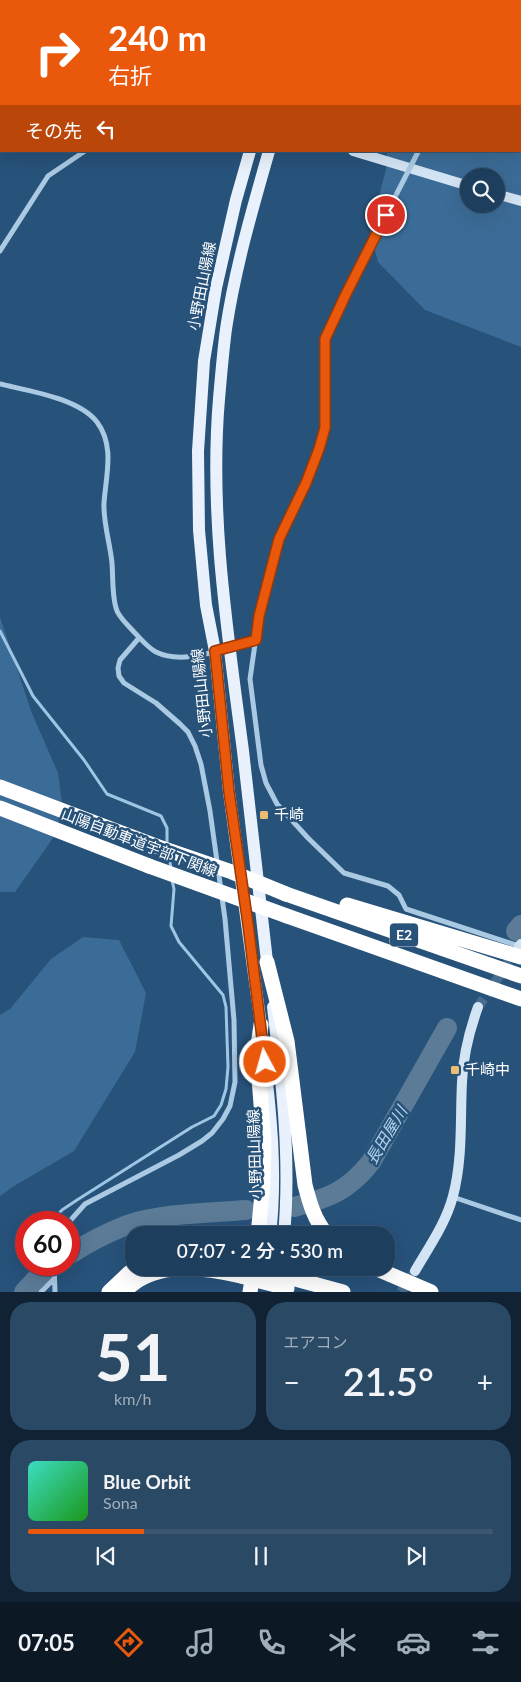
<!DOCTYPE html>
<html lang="ja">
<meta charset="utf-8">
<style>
:root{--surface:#1d3e5c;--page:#2a4965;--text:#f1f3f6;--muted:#a0aebb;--line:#3b5772;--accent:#ea580c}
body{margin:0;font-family:Lato,"Noto Sans JP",sans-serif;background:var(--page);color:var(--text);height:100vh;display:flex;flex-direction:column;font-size:19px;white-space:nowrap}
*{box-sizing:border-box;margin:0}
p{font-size:16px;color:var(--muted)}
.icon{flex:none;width:28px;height:28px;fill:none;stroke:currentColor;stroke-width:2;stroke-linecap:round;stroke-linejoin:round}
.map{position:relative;height:1292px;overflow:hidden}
.sheet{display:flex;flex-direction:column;gap:10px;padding:10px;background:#102233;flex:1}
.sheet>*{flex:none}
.hud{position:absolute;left:0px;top:0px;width:521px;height:152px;box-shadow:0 5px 20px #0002,0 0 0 1px var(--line);background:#ea580c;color:#fff;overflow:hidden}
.controls{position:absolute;left:460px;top:168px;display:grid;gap:10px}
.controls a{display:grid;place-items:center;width:45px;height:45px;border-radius:50%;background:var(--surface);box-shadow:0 5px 20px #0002,0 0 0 1px var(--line);font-size:25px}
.speed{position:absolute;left:15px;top:1211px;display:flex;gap:10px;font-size:25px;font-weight:700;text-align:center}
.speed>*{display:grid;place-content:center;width:65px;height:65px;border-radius:50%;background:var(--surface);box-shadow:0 5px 20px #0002,0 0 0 1px var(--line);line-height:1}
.speed .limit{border:8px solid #d22;background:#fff;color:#111}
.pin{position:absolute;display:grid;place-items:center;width:42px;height:42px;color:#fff;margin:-21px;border:2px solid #fff;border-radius:50%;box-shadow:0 1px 5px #0007}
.me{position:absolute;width:55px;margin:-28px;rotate:354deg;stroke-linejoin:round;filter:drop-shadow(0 0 4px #0008)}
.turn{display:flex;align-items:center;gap:18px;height:105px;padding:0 25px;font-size:22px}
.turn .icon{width:65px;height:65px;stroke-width:2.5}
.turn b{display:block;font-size:35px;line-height:42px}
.then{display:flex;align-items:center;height:48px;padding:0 25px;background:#0003;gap:10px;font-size:19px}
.big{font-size:38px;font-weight:600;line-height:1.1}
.sheet .tile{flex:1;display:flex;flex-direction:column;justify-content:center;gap:8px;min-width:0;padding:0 18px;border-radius:20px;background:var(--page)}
.sheet .dial{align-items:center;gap:0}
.dial b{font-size:65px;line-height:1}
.song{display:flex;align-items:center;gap:15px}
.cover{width:60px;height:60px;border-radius:8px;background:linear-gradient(135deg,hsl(170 70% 55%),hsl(120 70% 35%))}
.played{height:5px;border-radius:2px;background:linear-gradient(90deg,var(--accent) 25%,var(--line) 25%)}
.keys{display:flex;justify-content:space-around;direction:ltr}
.heat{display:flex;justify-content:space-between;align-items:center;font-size:28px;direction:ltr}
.sheet .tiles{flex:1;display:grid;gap:10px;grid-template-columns:1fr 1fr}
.tile:last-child{grid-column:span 2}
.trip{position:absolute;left:125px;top:1226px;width:270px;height:50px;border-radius:20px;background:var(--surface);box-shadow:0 5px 20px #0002,0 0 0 1px var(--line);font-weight:600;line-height:50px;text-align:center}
.menu{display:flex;height:80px;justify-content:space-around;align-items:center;background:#0c1925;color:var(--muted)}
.menu .icon{width:35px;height:35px}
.menu .active{color:var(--accent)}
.menu b{font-size:22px;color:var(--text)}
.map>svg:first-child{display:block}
</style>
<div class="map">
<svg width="521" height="1292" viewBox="0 0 521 1292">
<rect width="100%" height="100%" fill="#27527a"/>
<!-- green -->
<path fill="#3b6c97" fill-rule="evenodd" d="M 367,0 L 521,0 L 521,347 L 425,310 L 378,262 L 370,231 L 386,169 L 387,151 L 520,151 L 520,1 ZM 469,176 L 496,176 L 496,204 L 469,204 Z
M 0,617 L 31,711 L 58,773 L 63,810 L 53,838 L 15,892 L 0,892 Z
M 83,937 L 119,940 L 146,993 L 135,1052 L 74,1151 L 14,1186 L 0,1196 L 0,1015 L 10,1009 L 51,959 Z"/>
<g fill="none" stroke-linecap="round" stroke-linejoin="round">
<!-- stream -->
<path stroke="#9fc5e4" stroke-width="3" d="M 0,631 L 33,696 L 84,760 L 107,794 L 161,816 L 167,828 L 167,844
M 169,855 L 171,869
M 51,1222 L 62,1210 L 77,1200 L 192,1127 L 214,1116 L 221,1105 L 226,1089 L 228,1067 L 226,1007 L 223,995 L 179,942 L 171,926 L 174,889 L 172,880
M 37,1278 L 42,1265"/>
<!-- river -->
<path stroke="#5b7b97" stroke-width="20" d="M 516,931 L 521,925
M 294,1207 C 329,1198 348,1191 371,1162 L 447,1028
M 69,1255 C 87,1243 107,1233 127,1225 C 163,1213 208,1213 246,1210
M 24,1292 L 37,1278 L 54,1265"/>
<!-- secondary-tunnel -->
<path stroke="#476c8e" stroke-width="10" stroke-dasharray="10 5" stroke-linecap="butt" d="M 478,1007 L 517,950
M 401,1292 L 415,1271"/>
<!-- street -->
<path stroke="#aac9e3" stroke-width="5" d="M 422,0 L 423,1
M 394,199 L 346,294 L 325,339 L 325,428 L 319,449 L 306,483 L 279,539 L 259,616 L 250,679 L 261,765 L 266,783 L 277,804 L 308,838 L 344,873 L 388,886 L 399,895 L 406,909 L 519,946
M 0,251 L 48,176 L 85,151
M 0,384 C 29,391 78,398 97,422 C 115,446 106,475 104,503 C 103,522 110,543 112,563 C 113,576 112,595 116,608 C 118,617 128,625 134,632 C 141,639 147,647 156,652 C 184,666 227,648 255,640
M 453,1197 L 521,1220
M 69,1222 L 85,1204 L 179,1155 L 202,1141 L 212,1133 L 223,1119 L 230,1106 L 235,1082 L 234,1020 L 225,919 L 210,811 L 201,764 L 195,746 L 188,732 L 180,724 L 156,703 L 124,683 L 119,676 L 118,668 L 120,660 L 139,638
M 54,1265 L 55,1292
M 41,1292 L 54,1279"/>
<!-- secondary -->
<path stroke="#d3e4f4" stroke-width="10" d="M 353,151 L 469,186
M 496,194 L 521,201
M 519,946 L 521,944
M 415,1271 C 429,1247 446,1223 453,1196 C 463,1158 460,1120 462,1082 C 463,1056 469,1032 478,1007"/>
<!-- primary -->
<path stroke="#e9f2fc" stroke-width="12" d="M 295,1 L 296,0
M 250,151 L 236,200 L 216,288 L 204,361 L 198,451 L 199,530 L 206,605 L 215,651 L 229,792 L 262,1033
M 268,970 C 259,897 252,824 243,751 C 228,635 209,517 219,399 C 221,376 223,352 226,329 C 235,269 252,210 269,151
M 273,1007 C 282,1083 291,1159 284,1235
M 264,1056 C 271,1115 277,1175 270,1235"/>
<!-- highway -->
<path stroke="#fff" stroke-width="15" d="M 0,787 L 156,846
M 0,808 L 149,866
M 286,894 L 521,976
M 347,905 L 521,957
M 287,916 L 521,999
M 267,962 L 287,1041 L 305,1185 C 310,1204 314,1219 327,1235
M 258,1235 L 263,1183 L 264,1143 L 257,1052 L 261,1025
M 375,1268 L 431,1292
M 288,1277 L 343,1292
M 109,1292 L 129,1273 L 139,1268
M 124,1292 C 154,1260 203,1267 241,1276
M 250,1292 L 254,1268"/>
<!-- street-bridge -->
<path stroke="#aac9e3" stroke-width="5" d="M 394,199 L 418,152"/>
<!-- highway-bridge -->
<path stroke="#fff" stroke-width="15" d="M 156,846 L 232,872 L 286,894
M 149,866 L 287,916
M 262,1271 L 288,1277
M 241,1276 L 287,1288"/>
</g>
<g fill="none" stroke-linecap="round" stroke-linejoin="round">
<!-- route casing -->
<g stroke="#983908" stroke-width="12">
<path id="route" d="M 265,1062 L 248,924 L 229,792 L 215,651 L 256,640 L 259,616 L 279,539 L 306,483 L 319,449 L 325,428 L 325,339 L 346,294 L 386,215"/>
</g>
<!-- route -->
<use href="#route" stroke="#ea580c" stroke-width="9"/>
</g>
<!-- markers -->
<g fill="#ebbd70" stroke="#27527a" stroke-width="2">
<rect x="259" y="810" width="10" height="10" rx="2.5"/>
<rect x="450" y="1065" width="10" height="10" rx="2.5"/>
</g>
<g text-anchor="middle" stroke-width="5" stroke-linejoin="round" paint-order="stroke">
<!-- shield labels -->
<rect fill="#27527a" stroke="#becbd7" stroke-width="1" x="390" y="923.5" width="28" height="23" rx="4"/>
<g font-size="14" font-weight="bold" fill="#fff">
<text x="404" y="940">E2</text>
</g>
<!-- street labels -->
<g font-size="15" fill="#fff" stroke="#27527a">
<text transform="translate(202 286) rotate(-79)" y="5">小野田山陽線</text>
<text transform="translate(202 693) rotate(-96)" y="5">小野田山陽線</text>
<text transform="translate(139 843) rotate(21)" y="5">山陽自動車道宇部下関線</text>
<text transform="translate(255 1154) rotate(-92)" y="5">小野田山陽線</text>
</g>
<!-- poi labels -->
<g font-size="15" fill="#fff" stroke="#27527a" text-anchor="start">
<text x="274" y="820">千崎</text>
<text x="465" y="1075">千崎中</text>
</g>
<!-- water labels -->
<g font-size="16" font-style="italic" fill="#b5d3eb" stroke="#27527a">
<text transform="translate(386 1135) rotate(-59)" y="6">長田屋川</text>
</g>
</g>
</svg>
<div class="controls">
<a><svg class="icon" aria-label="search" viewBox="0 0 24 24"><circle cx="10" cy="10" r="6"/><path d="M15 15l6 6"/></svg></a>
</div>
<div class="speed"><div class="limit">60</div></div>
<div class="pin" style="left:386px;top:215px;background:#d93025"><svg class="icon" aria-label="arrive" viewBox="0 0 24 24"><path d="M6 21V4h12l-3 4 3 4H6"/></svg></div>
<svg class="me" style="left:265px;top:1062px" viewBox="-20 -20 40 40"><circle r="17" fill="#ea580c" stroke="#fff" stroke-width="3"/><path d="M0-11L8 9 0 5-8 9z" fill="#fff"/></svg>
<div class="trip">07:07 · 2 分 · 530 m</div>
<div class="hud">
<div class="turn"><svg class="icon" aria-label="right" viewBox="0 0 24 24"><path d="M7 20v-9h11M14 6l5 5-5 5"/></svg><div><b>240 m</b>右折</div></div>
<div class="then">その先<svg class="icon" aria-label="left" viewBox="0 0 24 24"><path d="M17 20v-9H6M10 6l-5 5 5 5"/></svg></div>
</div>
</div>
<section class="sheet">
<div class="tiles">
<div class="tile dial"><b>51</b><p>km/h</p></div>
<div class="tile"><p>エアコン</p>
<div class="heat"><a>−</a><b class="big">21.5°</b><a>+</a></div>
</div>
<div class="tile">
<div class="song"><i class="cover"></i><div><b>Blue Orbit</b><p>Sona</p></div></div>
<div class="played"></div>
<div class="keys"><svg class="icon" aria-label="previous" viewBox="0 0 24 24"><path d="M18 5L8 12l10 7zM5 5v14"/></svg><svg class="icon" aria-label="pause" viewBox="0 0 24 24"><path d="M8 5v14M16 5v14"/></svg><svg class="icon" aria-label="next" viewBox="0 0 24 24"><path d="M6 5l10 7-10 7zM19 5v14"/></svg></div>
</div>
</div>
</section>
<nav class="menu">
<b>07:05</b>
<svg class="icon active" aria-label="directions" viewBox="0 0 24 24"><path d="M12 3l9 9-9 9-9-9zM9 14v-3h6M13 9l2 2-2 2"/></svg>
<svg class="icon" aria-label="music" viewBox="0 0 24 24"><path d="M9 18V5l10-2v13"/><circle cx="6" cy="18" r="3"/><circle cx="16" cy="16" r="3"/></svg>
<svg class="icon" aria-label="phone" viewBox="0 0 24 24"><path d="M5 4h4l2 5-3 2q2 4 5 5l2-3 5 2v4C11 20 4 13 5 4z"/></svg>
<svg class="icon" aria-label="climate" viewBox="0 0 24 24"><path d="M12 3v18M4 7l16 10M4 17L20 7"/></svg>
<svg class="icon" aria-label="car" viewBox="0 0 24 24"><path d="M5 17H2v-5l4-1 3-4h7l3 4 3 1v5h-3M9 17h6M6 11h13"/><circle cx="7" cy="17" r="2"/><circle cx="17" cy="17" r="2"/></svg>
<svg class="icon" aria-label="filters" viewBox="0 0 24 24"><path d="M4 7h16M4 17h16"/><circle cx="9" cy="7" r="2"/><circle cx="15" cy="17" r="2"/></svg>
</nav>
